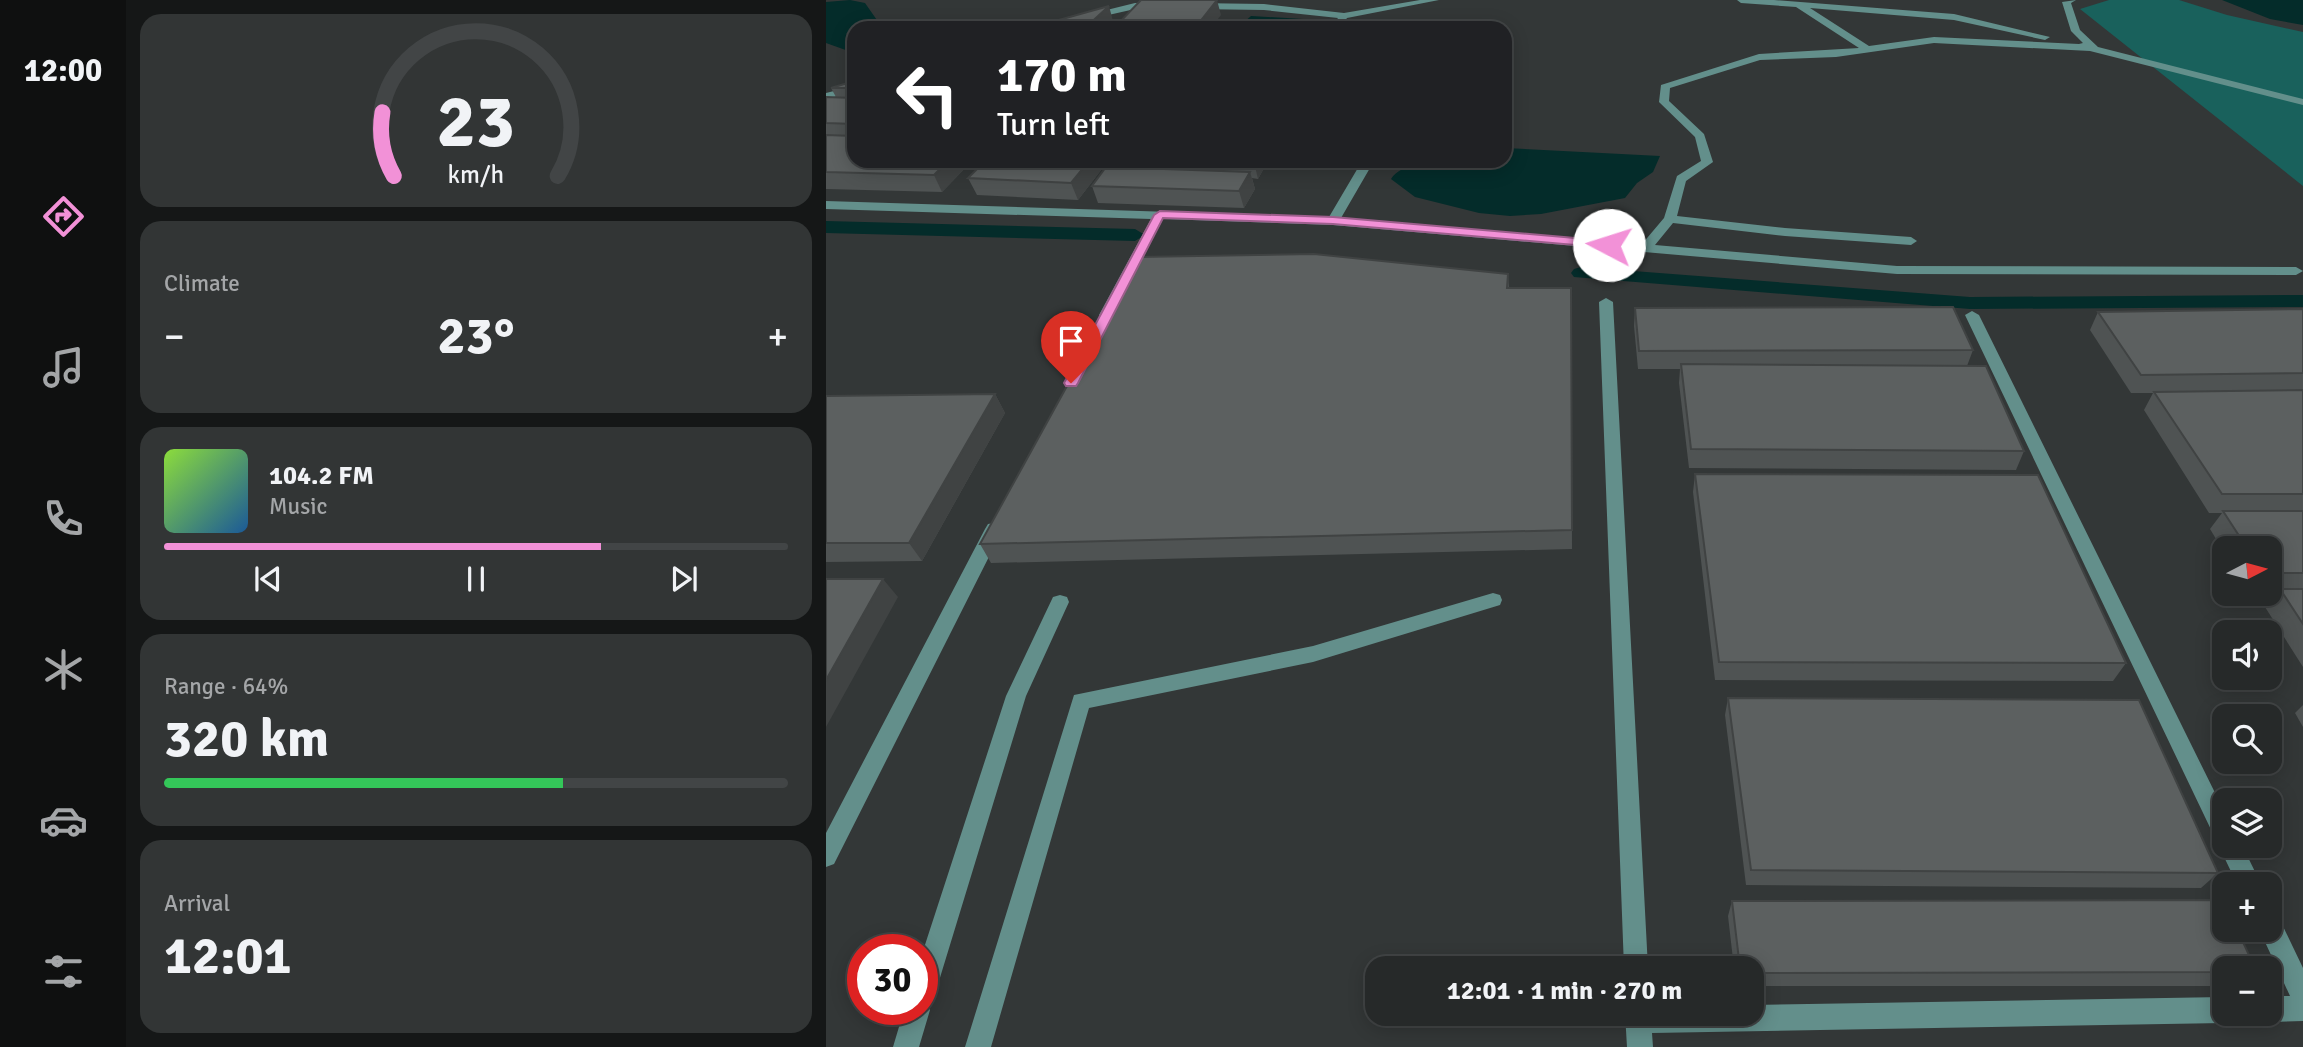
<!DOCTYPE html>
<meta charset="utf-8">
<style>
:root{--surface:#262929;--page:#323535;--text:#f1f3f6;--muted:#a4a6a8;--line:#424546;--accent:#f291d7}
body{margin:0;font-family:Signika,sans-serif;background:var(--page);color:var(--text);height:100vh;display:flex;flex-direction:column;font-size:26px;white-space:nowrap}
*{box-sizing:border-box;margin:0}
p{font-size:23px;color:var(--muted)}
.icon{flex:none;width:38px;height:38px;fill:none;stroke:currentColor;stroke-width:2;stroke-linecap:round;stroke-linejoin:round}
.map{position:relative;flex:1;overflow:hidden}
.drawer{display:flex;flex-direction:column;gap:14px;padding:14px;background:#151717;width:700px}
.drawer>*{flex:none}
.hud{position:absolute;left:21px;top:21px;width:665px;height:147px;border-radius:21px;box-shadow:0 4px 18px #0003,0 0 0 2px var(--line);background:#202124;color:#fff;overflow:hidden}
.needle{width:46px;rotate:84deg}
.controls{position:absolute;left:1386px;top:536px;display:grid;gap:14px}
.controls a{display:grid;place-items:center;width:70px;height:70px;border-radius:14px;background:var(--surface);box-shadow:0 4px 18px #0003,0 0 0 2px var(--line);font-size:35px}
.speed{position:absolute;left:21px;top:934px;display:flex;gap:14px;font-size:35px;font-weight:700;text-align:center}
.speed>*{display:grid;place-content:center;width:91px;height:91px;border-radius:50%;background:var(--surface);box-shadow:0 4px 18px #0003,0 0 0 2px var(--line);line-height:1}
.speed .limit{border:10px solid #d22;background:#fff;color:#111}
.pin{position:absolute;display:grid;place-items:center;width:60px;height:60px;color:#fff;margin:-72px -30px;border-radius:50% 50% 50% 0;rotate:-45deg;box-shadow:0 0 7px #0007}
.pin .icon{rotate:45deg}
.me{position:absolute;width:77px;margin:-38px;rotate:275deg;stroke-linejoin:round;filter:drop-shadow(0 0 5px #0008)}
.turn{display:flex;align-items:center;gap:24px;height:147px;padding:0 35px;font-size:32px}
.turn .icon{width:91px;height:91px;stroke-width:2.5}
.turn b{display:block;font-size:49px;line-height:60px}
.big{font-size:52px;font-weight:800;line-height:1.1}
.drawer .card{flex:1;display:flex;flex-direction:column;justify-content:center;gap:10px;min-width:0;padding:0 24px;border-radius:21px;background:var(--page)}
.drawer .dial{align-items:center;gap:0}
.dial svg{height:182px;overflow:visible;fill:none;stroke:var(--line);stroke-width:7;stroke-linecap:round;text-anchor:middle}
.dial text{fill:var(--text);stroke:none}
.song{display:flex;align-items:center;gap:21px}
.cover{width:84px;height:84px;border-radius:10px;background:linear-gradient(135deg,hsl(90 70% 55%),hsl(210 70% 35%))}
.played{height:7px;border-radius:4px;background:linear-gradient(90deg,var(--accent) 70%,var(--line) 70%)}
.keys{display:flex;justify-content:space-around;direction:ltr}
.heat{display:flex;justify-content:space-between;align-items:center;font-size:38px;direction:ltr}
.charge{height:10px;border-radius:5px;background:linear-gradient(90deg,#34c759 64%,var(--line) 0)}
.trip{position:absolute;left:539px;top:956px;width:399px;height:70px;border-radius:21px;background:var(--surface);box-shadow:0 4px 18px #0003,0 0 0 2px var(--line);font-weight:800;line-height:70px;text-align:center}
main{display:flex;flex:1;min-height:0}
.menu{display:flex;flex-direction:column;width:126px;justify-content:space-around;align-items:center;background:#0f1010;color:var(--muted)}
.menu .icon{width:49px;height:49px}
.menu .on{color:var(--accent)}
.menu b{font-size:32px;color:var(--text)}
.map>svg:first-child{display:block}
</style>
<main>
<nav class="menu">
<b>12:00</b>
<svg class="icon on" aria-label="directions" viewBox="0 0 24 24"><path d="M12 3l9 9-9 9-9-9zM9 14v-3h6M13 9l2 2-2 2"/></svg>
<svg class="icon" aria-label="music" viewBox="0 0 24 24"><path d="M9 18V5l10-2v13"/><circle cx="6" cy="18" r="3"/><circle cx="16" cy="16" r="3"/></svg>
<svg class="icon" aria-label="phone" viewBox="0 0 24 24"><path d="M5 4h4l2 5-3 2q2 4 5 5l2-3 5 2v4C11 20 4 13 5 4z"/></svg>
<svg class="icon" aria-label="climate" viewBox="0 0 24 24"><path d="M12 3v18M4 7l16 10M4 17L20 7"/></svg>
<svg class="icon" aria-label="car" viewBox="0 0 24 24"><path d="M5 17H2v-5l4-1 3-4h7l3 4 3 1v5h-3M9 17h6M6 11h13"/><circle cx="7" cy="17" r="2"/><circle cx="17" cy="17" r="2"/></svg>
<svg class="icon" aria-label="filters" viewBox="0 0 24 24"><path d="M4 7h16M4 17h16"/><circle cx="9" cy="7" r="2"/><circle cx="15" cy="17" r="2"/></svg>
</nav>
<section class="drawer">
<div class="card dial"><svg viewBox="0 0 100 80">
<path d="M14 69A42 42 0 1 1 86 69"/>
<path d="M14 69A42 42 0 0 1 9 41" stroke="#f291d7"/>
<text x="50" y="56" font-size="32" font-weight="700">23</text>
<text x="50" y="72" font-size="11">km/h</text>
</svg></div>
<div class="card"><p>Climate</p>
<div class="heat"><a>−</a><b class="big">23°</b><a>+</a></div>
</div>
<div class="card">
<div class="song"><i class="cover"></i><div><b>104.2 FM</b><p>Music</p></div></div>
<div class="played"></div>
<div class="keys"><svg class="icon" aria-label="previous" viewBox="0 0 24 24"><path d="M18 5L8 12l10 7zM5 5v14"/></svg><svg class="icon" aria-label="pause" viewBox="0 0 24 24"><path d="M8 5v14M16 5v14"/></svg><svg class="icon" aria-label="next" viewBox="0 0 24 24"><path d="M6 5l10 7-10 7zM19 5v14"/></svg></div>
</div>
<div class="card"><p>Range · 64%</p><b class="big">320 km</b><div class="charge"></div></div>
<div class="card"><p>Arrival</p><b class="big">12:01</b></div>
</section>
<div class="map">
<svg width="1477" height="1047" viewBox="0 0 1477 1047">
<rect width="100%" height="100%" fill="#333737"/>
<!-- green -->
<path fill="#19615c" d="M 1283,0 L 1353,0 L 1401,15 L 1477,32 L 1477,186 L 1254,9 Z"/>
<!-- water -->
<path fill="#042c2a" d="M 24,0 L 39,3 L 53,23 L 114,25 L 115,28 L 28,28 L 28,53 L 0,43 L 0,2 Z
M 1396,0 L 1477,0 L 1477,25 L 1444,19 Z
M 425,16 L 477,19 L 483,22 L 480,28 L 411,28 Z
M 679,148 L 834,156 L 827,172 L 811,183 L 799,198 L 715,214 L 684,216 L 653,213 L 589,197 L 565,179 C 582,153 650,161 679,161 Z"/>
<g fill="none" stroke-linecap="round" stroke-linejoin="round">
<!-- canal -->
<path fill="#042c2a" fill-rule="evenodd" d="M 0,221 L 309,229 L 319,235 L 309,241 L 0,233 Z
M 755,267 L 1144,297 L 1477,295 L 1477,307 L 1144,309 L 748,277 L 745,273 L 748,269 Z"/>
<!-- minor -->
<path fill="#638f8b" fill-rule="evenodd" d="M 594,0 L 613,0 L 521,18 L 514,28 L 504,28 L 512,18 L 438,10 L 368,9 L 364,6 L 368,3 L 438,4 L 518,13 Z
M 911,0 L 948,0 L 1128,14 L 1224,37 L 1219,40 L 1128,20 L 984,8 L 1043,46 L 1108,37 L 1253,44 L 1257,43 L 1245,31 L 1236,2 L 1250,0 L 1245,3 L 1254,30 L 1272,47 L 1477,99 L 1477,105 L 1264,51 L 1108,43 L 1010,57 L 934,60 L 844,88 L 843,101 L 878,134 L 887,162 L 860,181 L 851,216 L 959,228 L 1085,237 L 1091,241 L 1085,245 L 959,236 L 847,223 L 829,245 L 1071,266 L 1470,267 L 1477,271 L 1470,275 L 1071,274 L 507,225 L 337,219 L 287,315 L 280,319 L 273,315 L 325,219 L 0,209 L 0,201 L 503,217 L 536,161 L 548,161 L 515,218 L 816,244 L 838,218 L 851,176 L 875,161 L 869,137 L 833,102 L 835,85 L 933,54 L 1033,48 L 970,7 L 915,3 Z
M 333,2 L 336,3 L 336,7 L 309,9 L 225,28 L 208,28 L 309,3 Z
M 28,86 L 28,92 L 0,99 L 0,93 Z
M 780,298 L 787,302 L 822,968 L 798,968 L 773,302 Z
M 1146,311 L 1153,315 L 1398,811 L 1398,845 L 1416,845 L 1435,884 L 1411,884 L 1139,315 Z
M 168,523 L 174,524 L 177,529 L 8,864 L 0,867 L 0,833 L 159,529 L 162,524 Z
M 667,593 L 674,595 L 676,600 L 674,605 L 487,662 L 263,708 L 165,1047 L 139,1047 L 248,695 L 487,646 Z
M 234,595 L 241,597 L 243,602 L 200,696 L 109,994 L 101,1004 L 104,1010 L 93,1047 L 67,1047 L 78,1010 L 96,1010 L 96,954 L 180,696 L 227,597 Z
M 1444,915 L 1453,918 L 1477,968 L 1477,1021 L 1444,1022 L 1435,1018 L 1433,1013 L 1444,1013 L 1444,996 L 1464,996 L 1433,929 L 1444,929 Z
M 1398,997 L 1398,1013 L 1409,1013 L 1407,1019 L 1398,1023 L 826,1033 L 827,1047 L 801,1047 L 799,1013 L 926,1013 L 926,1005 Z"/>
</g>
<!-- wall -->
<path fill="#4f5353" d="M 28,81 L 28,161 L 146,161 L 116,192 L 0,189 L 0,97 L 10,97 L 5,88 Z
M 159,161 L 282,161 L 252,200 L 151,195 L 142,178 Z
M 286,161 L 442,161 L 432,179 L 426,178 L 429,189 L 418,208 L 272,203 L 266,186 L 288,168 Z
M 682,274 L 683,288 L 745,288 L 746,549 L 165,563 L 154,544 Z
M 809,308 L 1147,350 L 1141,366 L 1198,451 L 1190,470 L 863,468 L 853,383 L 854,369 L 812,369 L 808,326 Z
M 1477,309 L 1477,667 L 1439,607 L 1453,591 L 1444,591 L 1444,548 L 1398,548 L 1398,552 L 1384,529 L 1396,513 L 1383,513 L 1318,410 L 1327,393 L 1305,393 L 1264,330 L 1272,312 Z
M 169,394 L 179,413 L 96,561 L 0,562 L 0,396 Z
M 869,474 L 1300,663 L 1287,681 L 889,680 L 867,492 Z
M 902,698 L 1392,873 L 1375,888 L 920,885 L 899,715 Z
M 1477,705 L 1477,727 L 1469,713 Z
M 906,901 L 1398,968 L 1398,986 L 926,986 L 926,968 L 908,968 L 902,916 Z"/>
<!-- shaded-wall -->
<path fill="#404343" d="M 391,0 L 395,15 L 385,28 L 369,28 Z
M 283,6 L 287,21 L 280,28 L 259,28 Z
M 122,161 L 146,161 L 116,192 L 108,175 Z
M 263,161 L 282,161 L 252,200 L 245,183 Z
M 428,161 L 442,161 L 432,179 L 428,162 Z
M 424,172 L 429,189 L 418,208 L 413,191 Z
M 169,394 L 179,413 L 96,561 L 83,543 Z
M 57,579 L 72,597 L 0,727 L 0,680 Z"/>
<!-- building -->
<path fill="#5c6060" stroke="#404343" stroke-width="2" d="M 315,0 L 391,0 L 369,28 L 288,28 Z
M 283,6 L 259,28 L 204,28 Z
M 28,81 L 28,88 L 5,88 Z
M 0,97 L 28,98 L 28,124 L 0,123 Z
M 0,135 L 28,136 L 28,161 L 122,161 L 108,175 L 0,172 Z
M 159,161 L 263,161 L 245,183 L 142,178 Z
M 280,167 L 424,172 L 413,191 L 266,186 Z
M 488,254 L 682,274 L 681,288 L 745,288 L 746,530 L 154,544 L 312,257 Z
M 1127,307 L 1147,350 L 813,351 L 809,308 Z
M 1477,309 L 1477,373 L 1315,375 L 1272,312 Z
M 855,364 L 1160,366 L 1198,451 L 865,449 Z
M 1477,390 L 1477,494 L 1396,494 L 1328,392 Z
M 169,394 L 83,543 L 0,543 L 0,396 Z
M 869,474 L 1212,475 L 1300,663 L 893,662 Z
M 1397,511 L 1477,511 L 1477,573 L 1444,573 L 1444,548 L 1421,548 Z
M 0,579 L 57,579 L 0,680 Z
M 1454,589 L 1477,589 L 1477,624 Z
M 902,698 L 1313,700 L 1392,873 L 925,870 Z
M 1397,900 L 1398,929 L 1411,929 L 1429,968 L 1398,968 L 1398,972 L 926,973 L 926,968 L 914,968 L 906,901 Z"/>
<!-- route -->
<path fill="#f291d7" stroke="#9d5e8c" stroke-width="2" d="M 334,211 L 507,217 L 783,241 L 789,245 L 783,248 L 507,224 L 337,218 L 252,383 L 250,386 L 240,386 L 238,383 L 328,215 Z"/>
</svg>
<div class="controls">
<a><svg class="needle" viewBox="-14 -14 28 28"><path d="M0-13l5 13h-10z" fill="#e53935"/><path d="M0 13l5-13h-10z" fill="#a4a6a8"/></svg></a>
<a><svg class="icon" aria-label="sound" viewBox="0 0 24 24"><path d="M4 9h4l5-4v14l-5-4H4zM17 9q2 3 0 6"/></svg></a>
<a><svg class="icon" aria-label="search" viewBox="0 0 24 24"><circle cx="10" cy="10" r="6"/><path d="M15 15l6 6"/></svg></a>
<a><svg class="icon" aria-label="layers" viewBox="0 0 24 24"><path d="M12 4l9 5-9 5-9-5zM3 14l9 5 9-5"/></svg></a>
<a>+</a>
<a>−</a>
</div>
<div class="speed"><div class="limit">30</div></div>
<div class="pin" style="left:245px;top:383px;background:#d93025"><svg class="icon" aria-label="arrive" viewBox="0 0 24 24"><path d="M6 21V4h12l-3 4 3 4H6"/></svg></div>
<svg class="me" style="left:783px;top:245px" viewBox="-20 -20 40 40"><circle r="19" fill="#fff"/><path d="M0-13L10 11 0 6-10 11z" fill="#f291d7"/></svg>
<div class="trip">12:01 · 1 min · 270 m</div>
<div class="hud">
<div class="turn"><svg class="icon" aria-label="left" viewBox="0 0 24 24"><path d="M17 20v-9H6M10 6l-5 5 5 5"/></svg><div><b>170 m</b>Turn left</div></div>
</div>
</div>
</main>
